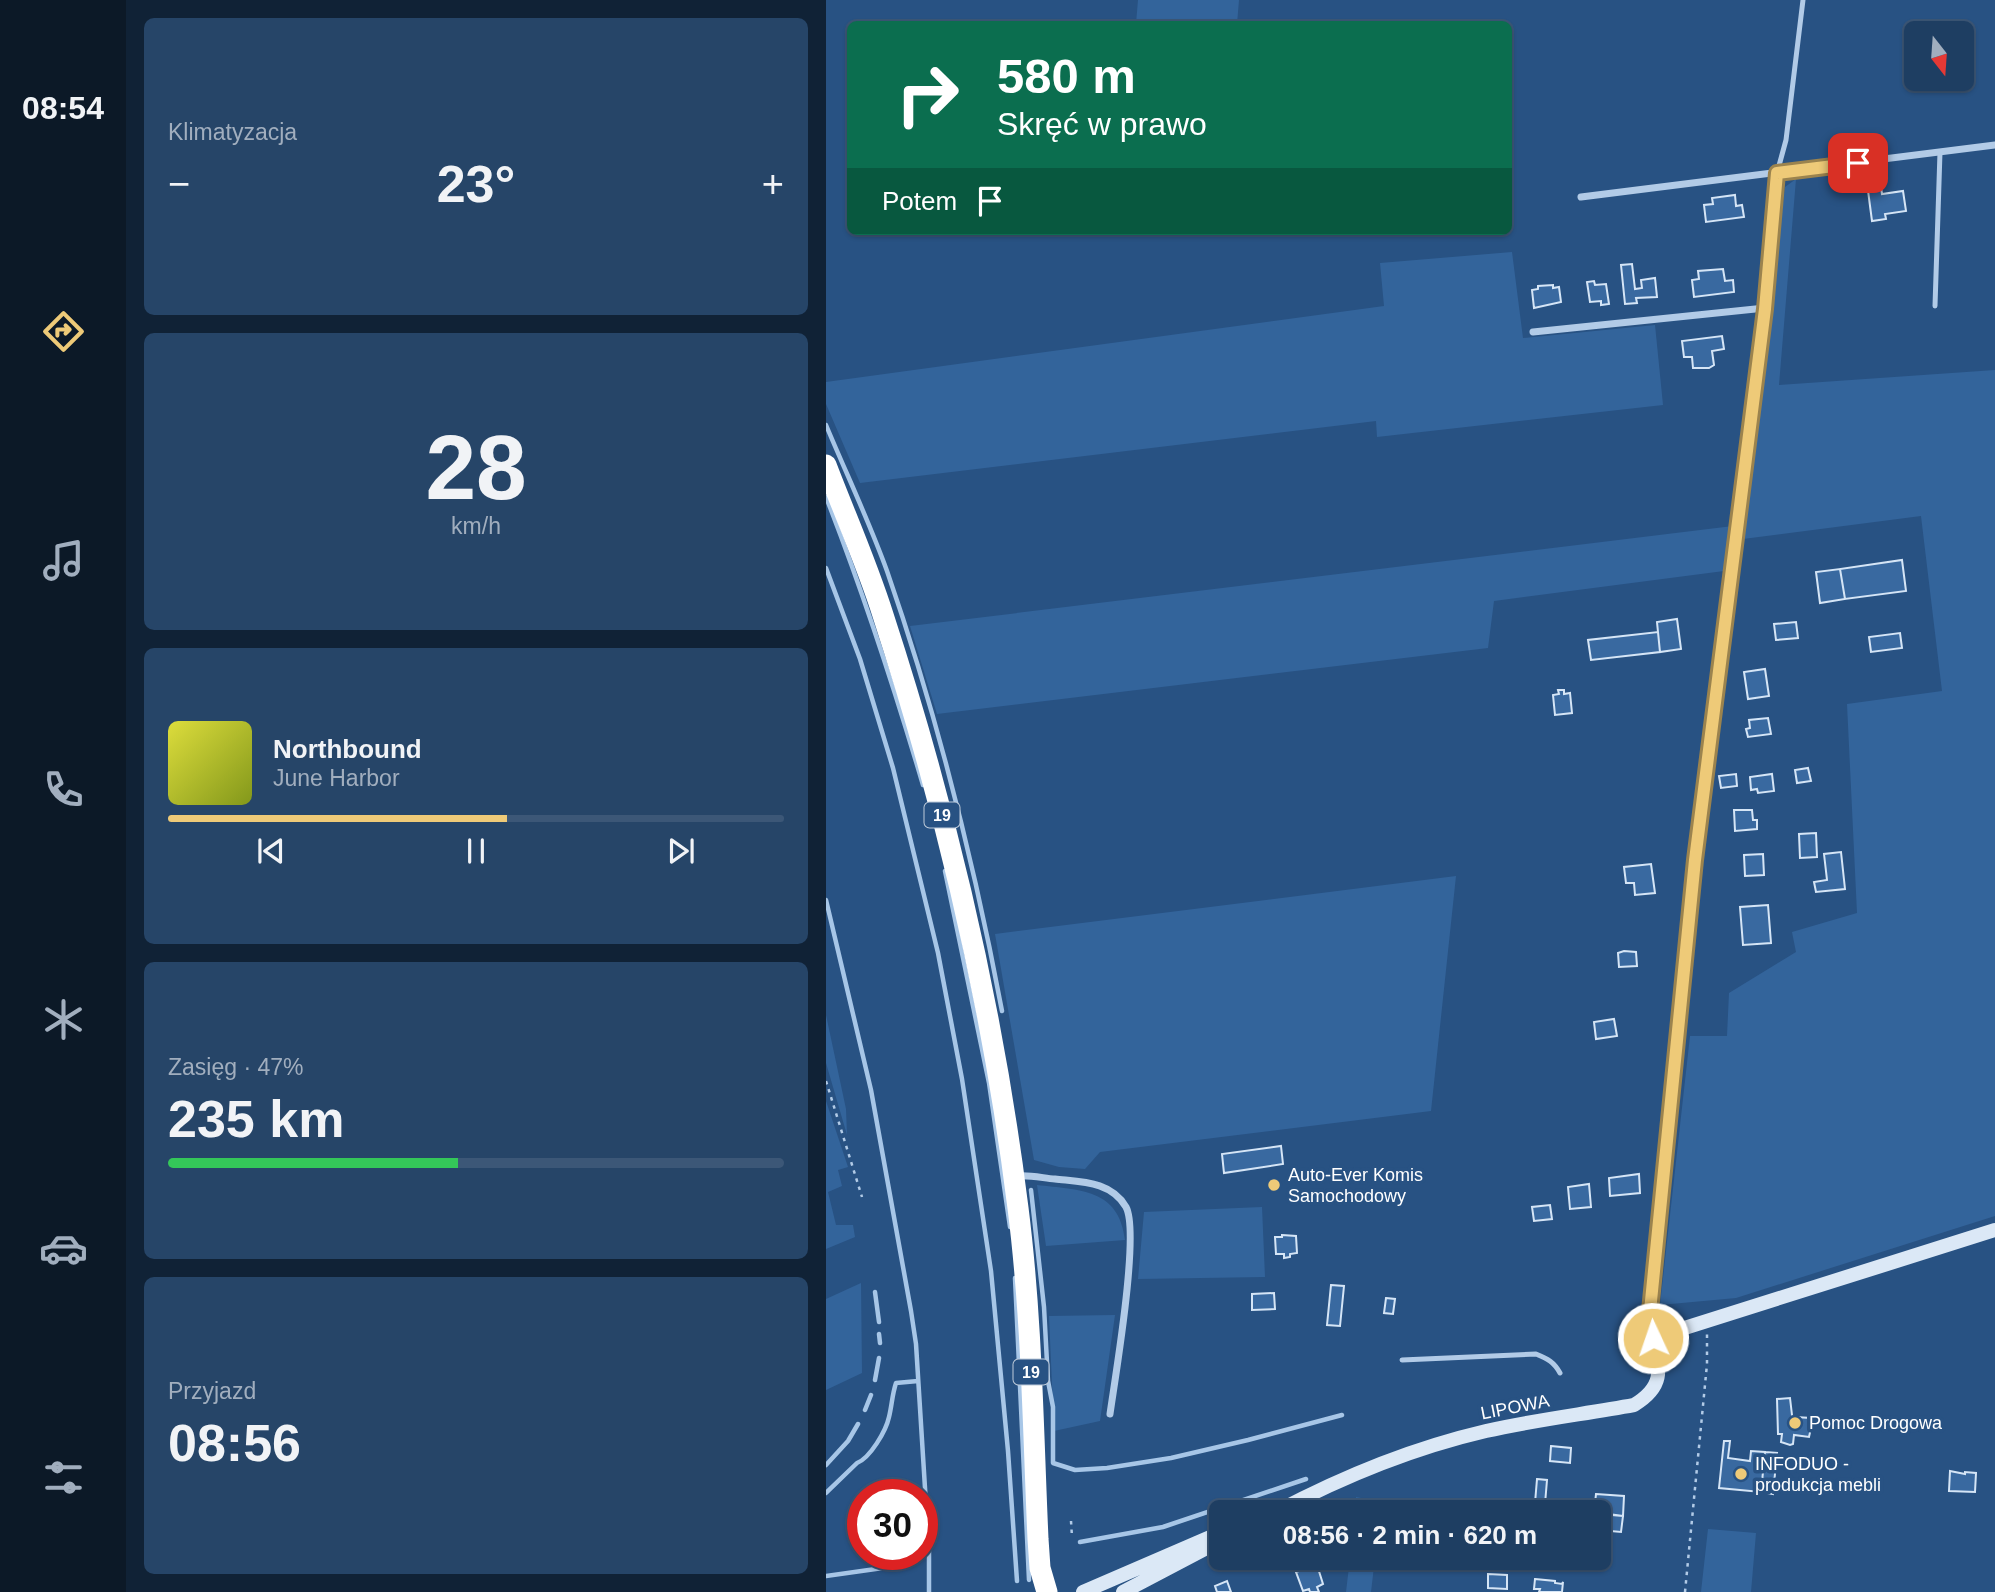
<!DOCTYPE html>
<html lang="pl">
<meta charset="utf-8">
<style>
:root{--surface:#1e3e62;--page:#264568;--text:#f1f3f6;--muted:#a1aebe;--line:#3c5777;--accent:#eeca78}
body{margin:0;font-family:Helvetica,sans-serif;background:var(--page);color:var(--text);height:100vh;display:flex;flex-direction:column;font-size:26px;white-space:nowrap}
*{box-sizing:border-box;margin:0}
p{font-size:23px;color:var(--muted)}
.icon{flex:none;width:38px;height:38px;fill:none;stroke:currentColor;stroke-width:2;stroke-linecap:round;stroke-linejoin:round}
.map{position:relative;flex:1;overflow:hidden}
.drawer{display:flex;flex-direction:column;gap:18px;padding:18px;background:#102236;width:700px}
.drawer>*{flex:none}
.hud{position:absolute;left:21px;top:21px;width:665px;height:214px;border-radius:10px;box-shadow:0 2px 5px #0004,0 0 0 2px var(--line);background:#0b6e4f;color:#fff;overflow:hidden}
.needle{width:46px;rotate:163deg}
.buttons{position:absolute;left:1078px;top:21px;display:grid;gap:14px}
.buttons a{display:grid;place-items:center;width:70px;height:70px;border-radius:10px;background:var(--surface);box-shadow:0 2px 5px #0004,0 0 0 2px var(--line);font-size:35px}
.speed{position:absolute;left:21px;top:1479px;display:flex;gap:14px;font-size:35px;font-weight:700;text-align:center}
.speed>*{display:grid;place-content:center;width:91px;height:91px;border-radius:50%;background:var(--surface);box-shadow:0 2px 5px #0004,0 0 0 2px var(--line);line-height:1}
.speed .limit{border:10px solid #d22;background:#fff;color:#111}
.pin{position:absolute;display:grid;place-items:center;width:60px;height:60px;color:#fff;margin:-30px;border-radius:14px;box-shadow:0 4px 10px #0006}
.me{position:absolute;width:77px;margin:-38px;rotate:357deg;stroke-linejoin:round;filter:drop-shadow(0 0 5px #0008)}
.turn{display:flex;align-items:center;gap:24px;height:147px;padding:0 35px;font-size:32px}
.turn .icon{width:91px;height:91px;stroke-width:2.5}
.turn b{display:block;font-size:49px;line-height:60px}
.then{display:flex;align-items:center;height:66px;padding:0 35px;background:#0003;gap:14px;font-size:26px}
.big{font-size:52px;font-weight:800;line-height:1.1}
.drawer .tile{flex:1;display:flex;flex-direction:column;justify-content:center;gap:10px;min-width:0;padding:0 24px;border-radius:10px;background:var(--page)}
.drawer .dial{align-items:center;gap:0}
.dial b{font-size:91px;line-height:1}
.song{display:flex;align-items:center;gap:21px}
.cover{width:84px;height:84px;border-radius:10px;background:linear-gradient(135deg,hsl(60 70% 55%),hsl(70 70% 35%))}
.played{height:7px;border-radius:4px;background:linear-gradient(90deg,var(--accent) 55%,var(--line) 55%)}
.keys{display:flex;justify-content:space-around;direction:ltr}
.heat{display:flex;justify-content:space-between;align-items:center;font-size:38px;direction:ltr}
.charge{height:10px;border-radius:5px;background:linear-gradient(90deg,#34c759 47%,var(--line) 0)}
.trip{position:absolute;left:383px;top:1500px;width:402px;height:70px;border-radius:10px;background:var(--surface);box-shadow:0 2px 5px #0004,0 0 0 2px var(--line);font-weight:800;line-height:70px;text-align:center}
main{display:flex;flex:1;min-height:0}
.menu{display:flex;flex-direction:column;width:126px;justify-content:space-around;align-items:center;background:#0c1927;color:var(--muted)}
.menu .icon{width:49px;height:49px}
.menu .active{color:var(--accent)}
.menu b{font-size:32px;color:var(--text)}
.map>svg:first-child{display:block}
</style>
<main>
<nav class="menu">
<b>08:54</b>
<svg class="icon active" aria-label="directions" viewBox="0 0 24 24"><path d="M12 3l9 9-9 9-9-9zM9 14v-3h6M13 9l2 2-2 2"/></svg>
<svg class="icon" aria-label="music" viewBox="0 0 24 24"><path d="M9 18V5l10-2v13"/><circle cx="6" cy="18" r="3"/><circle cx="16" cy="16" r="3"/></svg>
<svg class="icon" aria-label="phone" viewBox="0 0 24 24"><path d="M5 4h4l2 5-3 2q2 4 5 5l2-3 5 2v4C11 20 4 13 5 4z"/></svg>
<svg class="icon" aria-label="climate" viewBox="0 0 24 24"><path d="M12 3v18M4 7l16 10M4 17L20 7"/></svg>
<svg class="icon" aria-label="car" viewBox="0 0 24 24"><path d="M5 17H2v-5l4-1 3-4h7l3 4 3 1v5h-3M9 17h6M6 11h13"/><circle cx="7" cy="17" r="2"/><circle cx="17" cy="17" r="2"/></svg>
<svg class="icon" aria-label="filters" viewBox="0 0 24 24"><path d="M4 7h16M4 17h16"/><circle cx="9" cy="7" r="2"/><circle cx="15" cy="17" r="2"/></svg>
</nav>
<section class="drawer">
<div class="tile"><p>Klimatyzacja</p>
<div class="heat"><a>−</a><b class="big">23°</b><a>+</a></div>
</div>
<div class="tile dial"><b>28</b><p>km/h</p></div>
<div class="tile">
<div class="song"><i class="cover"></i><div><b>Northbound</b><p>June Harbor</p></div></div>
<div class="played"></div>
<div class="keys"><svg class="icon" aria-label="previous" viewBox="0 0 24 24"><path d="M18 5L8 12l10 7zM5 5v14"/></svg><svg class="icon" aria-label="pause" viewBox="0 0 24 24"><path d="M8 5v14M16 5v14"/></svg><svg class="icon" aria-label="next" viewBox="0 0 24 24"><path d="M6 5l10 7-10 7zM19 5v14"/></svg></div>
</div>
<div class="tile"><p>Zasięg · 47%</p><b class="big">235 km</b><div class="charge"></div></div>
<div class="tile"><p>Przyjazd</p><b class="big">08:56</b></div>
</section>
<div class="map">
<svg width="1169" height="1592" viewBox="0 0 1169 1592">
<rect width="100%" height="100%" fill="#285283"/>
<!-- green -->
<path fill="#33649b" d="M 312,0 L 413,0 L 411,24 L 310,24 Z
M 970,179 L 953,385 L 1169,370 L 1169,1216 L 910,1298 L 834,1305 L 864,1036 L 901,1036 L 903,993 L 970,952 L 966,932 L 1031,913 L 1021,704 L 1116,691 L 1095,516 L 917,539 L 959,187 Z
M 686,252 L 697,338 L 829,325 L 837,405 L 551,437 L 550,421 L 34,483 L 0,404 L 0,382 L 558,306 L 554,263 Z
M 907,526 L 898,571 L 668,601 L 662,648 L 111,714 L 84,626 Z
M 630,876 L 605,1111 L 274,1152 L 259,1169 L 233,1167 L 208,1160 L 169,934 Z
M 0,1015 L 20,1109 L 21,1135 L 0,1063 Z
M 0,1101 L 22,1167 L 12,1170 L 16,1186 L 2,1192 L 10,1225 L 27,1225 L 29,1237 L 0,1249 Z
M 211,1185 C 253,1190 293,1188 299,1240 L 220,1246 Z
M 436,1207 L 439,1277 L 312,1279 L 318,1212 Z
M 35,1283 L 36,1373 L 0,1390 L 0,1299 Z
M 289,1315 L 274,1421 L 228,1431 L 223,1316 Z
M 530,1497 L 556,1502 L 555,1512 L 529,1512 Z
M 882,1529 L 930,1533 L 925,1592 L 875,1592 Z
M 524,1558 L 549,1558 L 545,1592 L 520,1592 Z"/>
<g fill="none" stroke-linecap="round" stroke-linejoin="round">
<!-- stream -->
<path stroke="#a7c6e7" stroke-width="4.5" d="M 0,425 C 20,473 43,521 61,571 C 111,715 148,862 176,1011
M 0,497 C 37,592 68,687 97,785
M 0,568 L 34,659 L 67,768 L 112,953 L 136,1079 L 165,1271 L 182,1451 L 191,1581
M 119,871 L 163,1083 L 184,1227
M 0,900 L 45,1090 L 85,1311 L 90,1344 L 103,1552 L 103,1592
M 205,1190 L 218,1307 L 222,1381 L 227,1407 L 227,1463 L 249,1470 L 281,1468 L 345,1458 L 422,1440 L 516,1415
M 189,1278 L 203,1580
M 49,1292 L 53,1322
M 53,1334 L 54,1343
M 49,1380 L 53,1358
M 39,1410 L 45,1395
M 0,1465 L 22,1441 L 32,1424
M 0,1493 L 31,1463 C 44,1458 60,1431 63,1417 C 66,1405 66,1395 70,1383 L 92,1381
M 254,1542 L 337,1527 L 480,1479
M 0,1576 L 78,1565"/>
</g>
<!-- building -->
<path fill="#3969a0" stroke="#d5e5f6" stroke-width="2" d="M 1054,181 L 1056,194 L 1077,191 L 1080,211 L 1059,214 L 1060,219 L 1046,221 L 1041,183 Z
M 909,195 L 910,206 L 916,205 L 918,217 L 880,222 L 878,205 L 887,204 L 886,198 Z
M 806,264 L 809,289 L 816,288 L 815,280 L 829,278 L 831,297 L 810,298 L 811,303 L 799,304 L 795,265 Z
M 897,269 L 899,281 L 907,280 L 908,292 L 868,297 L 866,280 L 873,279 L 872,271 Z
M 768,281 L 769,285 L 780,284 L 783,304 L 775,305 L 775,301 L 764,302 L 761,282 Z
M 727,285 L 727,288 L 733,287 L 735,302 L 708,308 L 706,290 L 712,289 L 712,286 Z
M 896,336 L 898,349 L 886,351 L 888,365 L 883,368 L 867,368 L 866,357 L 858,357 L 856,341 Z
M 1076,560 L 1080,591 L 1019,599 L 1014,569 Z
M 1014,569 L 1019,599 L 994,603 L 990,572 Z
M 851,619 L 855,649 L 834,652 L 831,622 Z
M 970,622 L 972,638 L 950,640 L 948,624 Z
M 832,632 L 834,652 L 765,660 L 762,640 Z
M 1074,633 L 1076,648 L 1045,652 L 1043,637 Z
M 939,669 L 943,696 L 922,699 L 918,672 Z
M 732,690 L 738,690 L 738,694 L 744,693 L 746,713 L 729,715 L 727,695 L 733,694 Z
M 942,718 L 945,734 L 922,737 L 920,729 L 924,728 L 923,720 Z
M 982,768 L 985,781 L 971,783 L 969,770 Z
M 910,774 L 911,786 L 895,788 L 893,776 Z
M 946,774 L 948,791 L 932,793 L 931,789 L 925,790 L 924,777 Z
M 908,810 L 926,810 L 927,820 L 931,820 L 931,829 L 909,831 Z
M 990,833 L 991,857 L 974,858 L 973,834 Z
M 1015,852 L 1019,889 L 990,892 L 988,882 L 1001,880 L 998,854 Z
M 937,854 L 938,875 L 919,876 L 918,855 Z
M 825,864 L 829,893 L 809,895 L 808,883 L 800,883 L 798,867 Z
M 942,905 L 945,943 L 917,945 L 914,907 Z
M 798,951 L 810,952 L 811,966 L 793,967 L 792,953 Z
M 788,1019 L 791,1036 L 770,1039 L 768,1022 Z
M 455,1146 L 457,1164 L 398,1173 L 396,1154 Z
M 813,1174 L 814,1193 L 784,1196 L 783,1178 Z
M 763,1184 L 765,1207 L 744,1209 L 742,1187 Z
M 724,1205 L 726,1219 L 708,1221 L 706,1207 Z
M 456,1235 L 470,1236 L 471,1253 L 464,1254 L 464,1257 L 458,1258 L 458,1254 L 450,1254 L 449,1237 L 456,1237 Z
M 505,1285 L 518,1286 L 514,1326 L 501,1325 Z
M 448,1293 L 449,1309 L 426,1310 L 426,1294 Z
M 560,1298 L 569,1299 L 567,1314 L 558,1313 Z
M 964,1398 L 966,1415 L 969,1417 L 985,1418 L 985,1428 L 983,1437 L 968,1435 L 967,1444 L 964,1445 L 955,1442 L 956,1434 L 952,1434 L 951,1399 Z
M 898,1441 L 904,1441 L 902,1458 L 924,1461 L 925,1451 L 939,1452 L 935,1492 L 893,1488 Z
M 725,1446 L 745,1448 L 744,1463 L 724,1461 Z
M 939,1452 L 951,1453 L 947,1494 L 935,1492 Z
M 1124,1471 L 1139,1474 L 1139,1472 L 1150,1473 L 1149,1492 L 1123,1491 Z
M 711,1479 L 721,1480 L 719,1504 L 709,1503 Z
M 770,1494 L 798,1496 L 797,1516 L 768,1512 Z
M 726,1504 L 748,1506 L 748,1512 L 725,1512 Z
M 774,1514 L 797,1516 L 795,1532 L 774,1530 Z
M 491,1565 L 497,1584 L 491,1587 L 493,1592 L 484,1592 L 483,1589 L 477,1591 L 470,1572 Z
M 662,1574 L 681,1575 L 681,1589 L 662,1588 Z
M 709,1579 L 729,1581 L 729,1583 L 736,1584 L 737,1582 L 736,1592 L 713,1592 L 714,1589 L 708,1589 Z
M 401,1581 L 405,1592 L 391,1592 L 389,1586 Z"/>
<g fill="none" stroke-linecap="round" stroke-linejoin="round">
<!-- path -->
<path stroke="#b2cbe7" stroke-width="2.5" stroke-dasharray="3.5 5" stroke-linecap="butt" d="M 0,1081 L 36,1197
M 245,1521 L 246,1537
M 78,1554 L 79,1561
M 859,1592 L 881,1364 L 881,1334"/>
<!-- lane -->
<path stroke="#b2cbe7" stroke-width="5" d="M 951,173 L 960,140 L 977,0
M 1109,306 L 1114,152
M 576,1360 L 710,1354 C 722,1359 728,1362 734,1373"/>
<!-- street -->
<path stroke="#b2cbe7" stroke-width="7" d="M 755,197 L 1169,145
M 707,332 L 939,308
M 192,1176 C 204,1175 217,1178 229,1179 C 255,1182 285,1181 300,1207 C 314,1233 289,1378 284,1414
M 826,1337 L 824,1311 L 869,860 L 939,308 L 951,173"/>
<!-- secondary -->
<path stroke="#dbe8f6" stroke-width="14" d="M 450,1512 C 516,1477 587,1448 660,1431 C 708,1420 759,1414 808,1405 C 839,1386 834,1370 827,1338 L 1169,1230
M 257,1592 L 396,1532
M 297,1592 L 392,1542"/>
<!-- highway -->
<path stroke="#fff" stroke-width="21" d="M 0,465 C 19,515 41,564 57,615 C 120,808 167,1007 192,1208 C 206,1318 207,1429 212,1539 L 214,1568 L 221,1592"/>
</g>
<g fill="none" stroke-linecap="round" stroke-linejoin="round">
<!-- route casing -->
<g stroke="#9b834e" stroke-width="18">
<path id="route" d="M 827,1338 L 824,1311 L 869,860 L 939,309 L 951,173 L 1032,163"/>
</g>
<!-- route -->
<use href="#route" stroke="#eeca78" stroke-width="12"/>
</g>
<!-- markers -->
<g fill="#eeca78" stroke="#285283" stroke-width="2.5">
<circle cx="448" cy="1185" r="7"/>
<circle cx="969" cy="1423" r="7"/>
<circle cx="915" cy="1474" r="7"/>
</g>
<g text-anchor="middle" stroke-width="7" stroke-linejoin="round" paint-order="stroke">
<!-- shield labels -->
<g fill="#285283" stroke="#becbda" stroke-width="2">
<rect x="98.5" y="802.5" width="35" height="25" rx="5"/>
<rect x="187.5" y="1359.5" width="35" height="25" rx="5"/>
</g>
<g font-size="16" font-weight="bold" fill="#fff">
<text x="116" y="821">19</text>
<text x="205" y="1378">19</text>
</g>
<!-- poi labels -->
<g font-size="18" fill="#fff" stroke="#285283" text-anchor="start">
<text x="462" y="1181">Auto-Ever Komis<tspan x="462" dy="21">Samochodowy</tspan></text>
<text x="983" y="1429">Pomoc Drogowa</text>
<text x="929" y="1470">INFODUO -<tspan x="929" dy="21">produkcja mebli</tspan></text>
</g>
<!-- street labels -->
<g font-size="18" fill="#fff" stroke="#285283">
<text transform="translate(689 1407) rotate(-11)" y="6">LIPOWA</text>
</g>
</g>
</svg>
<div class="buttons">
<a><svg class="needle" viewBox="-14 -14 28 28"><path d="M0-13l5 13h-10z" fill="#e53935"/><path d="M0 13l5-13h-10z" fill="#a1aebe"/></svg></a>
</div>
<div class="speed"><div class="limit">30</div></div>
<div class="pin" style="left:1032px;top:163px;background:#d93025"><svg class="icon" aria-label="arrive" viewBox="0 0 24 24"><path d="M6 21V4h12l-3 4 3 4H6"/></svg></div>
<svg class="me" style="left:827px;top:1338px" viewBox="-20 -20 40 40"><circle r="17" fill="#eeca78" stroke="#fff" stroke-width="3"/><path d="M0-11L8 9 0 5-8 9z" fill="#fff"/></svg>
<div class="trip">08:56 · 2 min · 620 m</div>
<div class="hud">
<div class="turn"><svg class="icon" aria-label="right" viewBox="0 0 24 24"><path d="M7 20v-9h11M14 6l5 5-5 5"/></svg><div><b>580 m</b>Skręć w prawo</div></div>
<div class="then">Potem<svg class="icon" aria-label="arrive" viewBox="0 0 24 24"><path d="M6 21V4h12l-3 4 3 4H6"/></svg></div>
</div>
</div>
</main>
